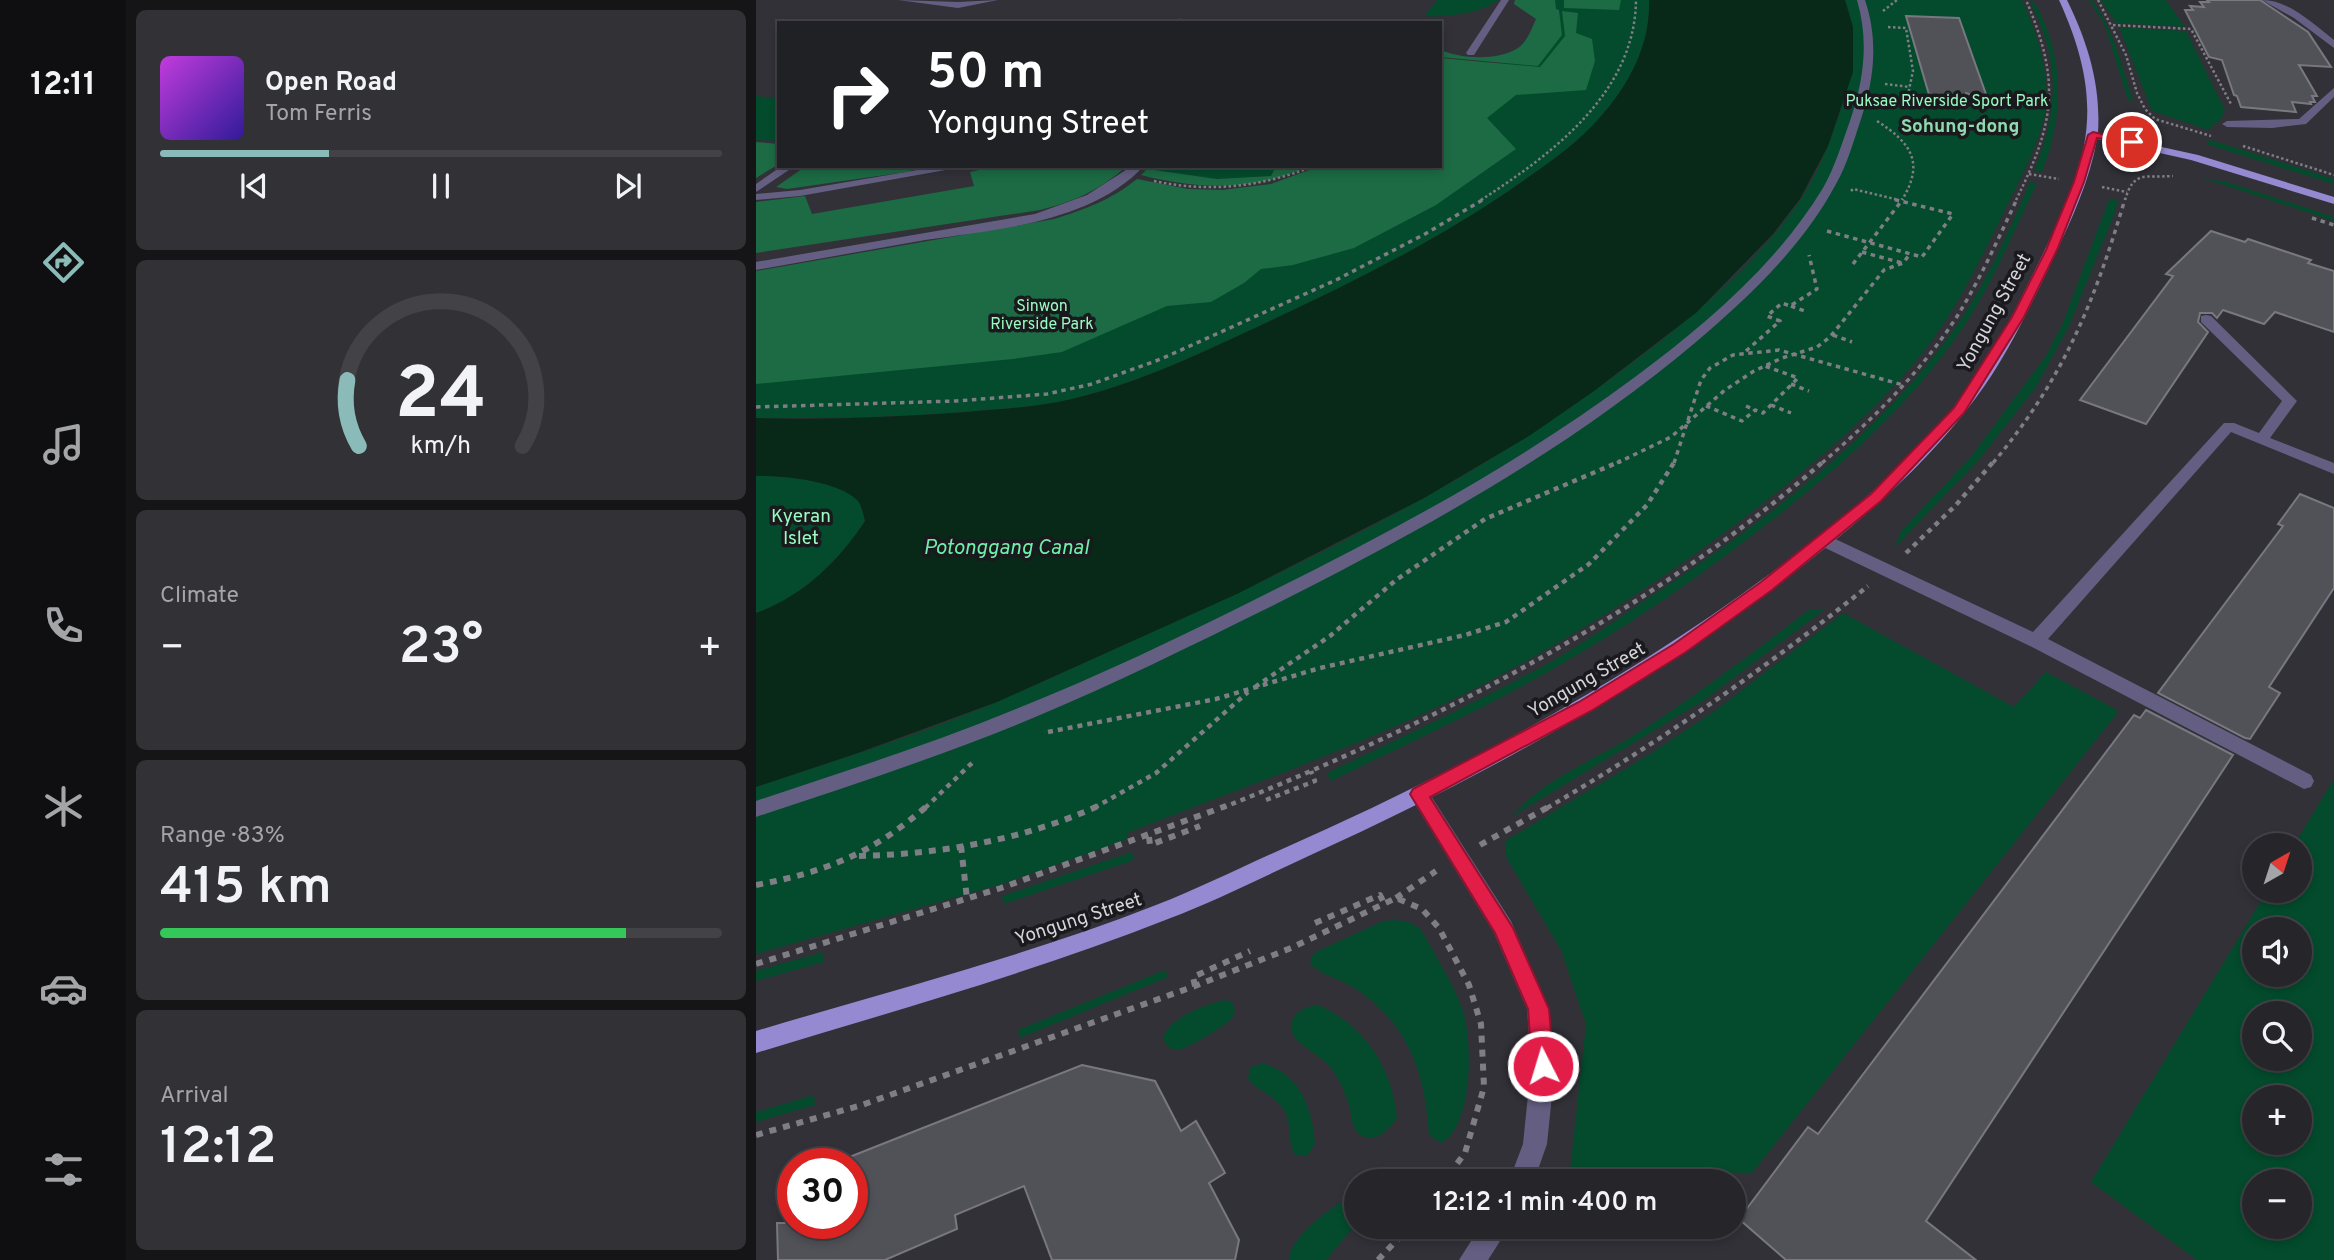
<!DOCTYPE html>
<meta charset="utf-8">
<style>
:root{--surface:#26252a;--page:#323136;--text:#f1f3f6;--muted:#a4a5a8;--line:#424247;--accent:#8bbbb9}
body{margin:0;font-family:Overpass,sans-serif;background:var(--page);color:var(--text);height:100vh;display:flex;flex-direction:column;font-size:26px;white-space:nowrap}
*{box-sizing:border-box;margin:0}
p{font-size:23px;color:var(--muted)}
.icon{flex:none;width:38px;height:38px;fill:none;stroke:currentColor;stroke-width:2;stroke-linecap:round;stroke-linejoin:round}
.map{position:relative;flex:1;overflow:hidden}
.sheet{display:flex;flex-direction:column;gap:10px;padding:10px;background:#151417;width:630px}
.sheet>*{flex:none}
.banner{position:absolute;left:21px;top:21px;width:665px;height:147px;border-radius:0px;box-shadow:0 4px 10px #0003,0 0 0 2px var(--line);background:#202124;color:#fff;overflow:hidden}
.needle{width:46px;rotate:39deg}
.controls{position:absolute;left:1486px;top:833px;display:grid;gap:14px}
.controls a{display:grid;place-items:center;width:70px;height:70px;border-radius:50%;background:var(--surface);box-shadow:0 4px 10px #0003,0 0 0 2px var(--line);font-size:35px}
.speed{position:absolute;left:21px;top:1148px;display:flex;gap:14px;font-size:35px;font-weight:700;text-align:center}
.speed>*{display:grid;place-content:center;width:91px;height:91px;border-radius:50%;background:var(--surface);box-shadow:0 4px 10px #0003,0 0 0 2px var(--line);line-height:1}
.speed .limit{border:10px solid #d22;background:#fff;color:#111}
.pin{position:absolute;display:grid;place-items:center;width:60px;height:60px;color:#fff;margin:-30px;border:4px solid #fff;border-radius:50%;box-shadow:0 2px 7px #0007}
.me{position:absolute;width:77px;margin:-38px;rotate:355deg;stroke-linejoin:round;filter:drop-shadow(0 0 5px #0008)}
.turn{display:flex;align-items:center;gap:24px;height:147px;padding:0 35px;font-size:32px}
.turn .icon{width:91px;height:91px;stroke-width:2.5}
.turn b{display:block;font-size:49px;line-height:60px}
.big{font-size:52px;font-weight:600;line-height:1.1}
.sheet .tile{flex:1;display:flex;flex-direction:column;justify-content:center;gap:10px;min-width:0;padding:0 24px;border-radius:10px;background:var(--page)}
.sheet .dial{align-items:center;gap:0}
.dial svg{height:182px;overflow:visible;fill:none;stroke:var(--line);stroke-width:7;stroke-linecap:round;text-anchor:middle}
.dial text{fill:var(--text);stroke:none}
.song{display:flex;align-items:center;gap:21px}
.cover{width:84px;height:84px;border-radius:10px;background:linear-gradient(135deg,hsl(290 70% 55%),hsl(250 70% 35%))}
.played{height:7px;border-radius:4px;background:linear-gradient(90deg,var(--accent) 30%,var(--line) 30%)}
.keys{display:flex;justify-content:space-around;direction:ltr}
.heat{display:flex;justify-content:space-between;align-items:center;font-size:38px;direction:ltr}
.charge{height:10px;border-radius:5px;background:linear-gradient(90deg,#34c759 83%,var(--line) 0)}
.trip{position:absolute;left:588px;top:1169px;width:402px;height:70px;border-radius:35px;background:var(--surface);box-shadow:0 4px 10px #0003,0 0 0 2px var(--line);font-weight:600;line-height:70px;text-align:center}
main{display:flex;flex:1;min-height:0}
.dock{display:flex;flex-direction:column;width:126px;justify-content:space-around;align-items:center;background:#0f0f11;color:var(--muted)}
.dock .icon{width:49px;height:49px}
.dock .selected{color:var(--accent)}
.dock b{font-size:32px;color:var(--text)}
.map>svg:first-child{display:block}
</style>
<main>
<nav class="dock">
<b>12:11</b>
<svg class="icon selected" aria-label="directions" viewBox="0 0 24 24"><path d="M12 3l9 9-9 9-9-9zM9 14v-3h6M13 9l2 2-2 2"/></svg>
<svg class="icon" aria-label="music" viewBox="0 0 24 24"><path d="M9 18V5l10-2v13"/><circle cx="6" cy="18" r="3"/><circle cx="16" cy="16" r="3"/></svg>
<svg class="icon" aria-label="phone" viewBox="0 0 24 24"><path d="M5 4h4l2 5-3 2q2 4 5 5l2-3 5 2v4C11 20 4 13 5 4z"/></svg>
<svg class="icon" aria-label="climate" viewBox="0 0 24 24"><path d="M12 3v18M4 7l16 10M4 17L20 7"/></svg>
<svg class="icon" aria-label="car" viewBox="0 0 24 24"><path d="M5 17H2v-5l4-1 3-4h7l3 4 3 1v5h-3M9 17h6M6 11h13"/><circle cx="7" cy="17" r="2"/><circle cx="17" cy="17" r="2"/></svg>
<svg class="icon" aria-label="filters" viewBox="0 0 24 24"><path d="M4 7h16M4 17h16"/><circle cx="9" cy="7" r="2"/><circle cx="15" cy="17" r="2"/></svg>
</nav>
<section class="sheet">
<div class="tile">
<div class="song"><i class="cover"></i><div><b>Open Road</b><p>Tom Ferris</p></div></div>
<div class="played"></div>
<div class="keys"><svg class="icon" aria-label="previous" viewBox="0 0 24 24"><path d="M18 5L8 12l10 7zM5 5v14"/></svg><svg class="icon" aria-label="pause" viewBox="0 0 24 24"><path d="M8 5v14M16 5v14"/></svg><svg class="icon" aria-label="next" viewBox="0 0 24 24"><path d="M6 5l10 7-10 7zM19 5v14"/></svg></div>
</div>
<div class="tile dial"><svg viewBox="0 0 100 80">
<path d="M14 69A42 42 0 1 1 86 69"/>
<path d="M14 69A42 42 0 0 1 9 40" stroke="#8bbbb9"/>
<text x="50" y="56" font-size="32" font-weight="700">24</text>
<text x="50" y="72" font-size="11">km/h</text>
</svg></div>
<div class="tile"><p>Climate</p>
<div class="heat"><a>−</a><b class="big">23°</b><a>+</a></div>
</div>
<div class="tile"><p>Range · 83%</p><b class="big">415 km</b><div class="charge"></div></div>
<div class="tile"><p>Arrival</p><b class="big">12:12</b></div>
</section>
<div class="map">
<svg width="1578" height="1260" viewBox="0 0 1578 1260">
<rect width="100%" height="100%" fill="#323138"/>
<!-- green -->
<path fill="#034b2c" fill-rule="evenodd" d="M 681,0 L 742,0 C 728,13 687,18 668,16 Z
M 790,0 L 893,0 C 895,48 869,92 836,126 C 813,150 784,169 757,188 C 680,241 597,282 512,322 C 449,351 383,383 316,399 C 282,407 246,409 211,412 C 141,417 70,419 0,418 L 0,274 L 296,222 L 405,187 L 436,192 L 480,191 L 537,179 L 684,166 L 748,66 L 796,24 Z
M 1089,0 L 1266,0 C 1282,34 1298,85 1287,123 C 1277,156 1259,189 1244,220 C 1221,266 1199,312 1167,352 C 1120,412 1061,461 1002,507 C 907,581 801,649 692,702 C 588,752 478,791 371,833 L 372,839 L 243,885 L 0,954 L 0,787 C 81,760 164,735 243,701 C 302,676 360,648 419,622 C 571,553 721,477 856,378 C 923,329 1001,266 1047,196 C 1062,172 1073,145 1082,118 C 1096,75 1105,44 1089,0 Z
M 1273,0 L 1279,3 C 1309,56 1308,116 1286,172 L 1278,171 C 1303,109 1305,60 1273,0 Z
M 1333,0 L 1336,0 C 1358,31 1366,65 1377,101 L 1372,100 L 1349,26 Z
M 1345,0 L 1410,0 L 1429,27 L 1360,23 Z
M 1363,27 L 1430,31 L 1469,110 L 1465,119 L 1452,130 L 1396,111 Z
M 0,96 L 23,99 L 23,141 L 0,140 Z
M 1455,140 L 1578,179 L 1578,184 L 1450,144 Z
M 394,166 L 513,167 L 520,166 L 515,176 L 461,179 L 391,169 Z
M 1444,177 L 1474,183 L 1578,217 L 1578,221 Z
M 1274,182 L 1281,183 L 1274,198 C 1253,242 1234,288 1206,329 C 1156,402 1089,463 1020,517 C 950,572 875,625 797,669 C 725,710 649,745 575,781 L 571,773 C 644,738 718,704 789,665 C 824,646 858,621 891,599 C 1005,524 1119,440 1199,328 C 1230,284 1253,231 1274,182 Z
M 1353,199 L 1362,200 L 1358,215 L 1313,326 L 1280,387 L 1222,461 L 1139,547 L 1145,531 L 1214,458 L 1290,356 L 1307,323 Z
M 0,476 C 26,475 83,481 102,500 C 106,505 107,514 109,521 C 82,562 47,596 0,613 Z
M 1058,609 L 1068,610 L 947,701 L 755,817 C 787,779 839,760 880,734 C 939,696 996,654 1051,611 Z
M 1087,613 L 1258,707 L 1290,672 L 1363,711 L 996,1173 L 913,1171 L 863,1181 L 813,1180 L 830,1024 L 805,950 L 750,857 L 749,841 L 894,754 L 960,710 Z
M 1578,779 L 1578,1260 L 1441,1260 L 1335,1182 L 1511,891 L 1544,891 L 1544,845 L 1538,845 ZM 1498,929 L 1544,929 L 1544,975 L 1498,975 ZM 1498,1013 L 1544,1013 L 1544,1059 L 1498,1059 ZM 1498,1097 L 1544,1097 L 1544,1143 L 1498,1143 ZM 1498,1181 L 1544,1181 L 1544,1227 L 1498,1227 Z
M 376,852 L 378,860 L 248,904 L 246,896 Z
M 640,920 L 653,922 L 665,929 C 678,955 698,983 707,1011 C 717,1041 717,1127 685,1143 L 673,1135 C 669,1072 652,1023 597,987 C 584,979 565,975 554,964 L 556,956 L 560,952 L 627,921 Z
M 68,952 L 68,962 L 0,981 L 0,971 Z
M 409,970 L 412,977 L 264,1038 L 262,1030 Z
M 469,1000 L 476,1002 C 479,1008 480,1013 476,1018 C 471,1025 431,1049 422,1050 C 418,1050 415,1048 411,1046 L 407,1038 C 414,1017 448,1005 469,1000 Z
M 562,1005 C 608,1025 636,1067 641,1117 C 634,1130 617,1146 602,1133 C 594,1125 596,1111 592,1102 C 588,1090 583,1079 575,1068 C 566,1056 539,1044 536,1032 C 531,1015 549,1006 562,1005 Z
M 506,1063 C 544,1074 556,1107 559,1143 L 552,1155 L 540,1155 C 531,1145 536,1125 529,1112 C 520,1095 503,1092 492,1079 L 494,1068 Z
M 58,1095 L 59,1105 L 0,1122 L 0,1112 Z
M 589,1200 L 600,1204 L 600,1224 L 570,1260 L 533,1260 C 533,1239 571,1210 589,1200 Z"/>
<!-- forest -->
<path fill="#1c6b44" d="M 759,0 L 799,0 L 800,9 L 803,10 L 806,35 L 782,66 L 684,57 L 684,50 C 706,59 742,61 762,48 C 771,42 776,28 780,19 L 758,4 Z
M 808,0 L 865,0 L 863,10 L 808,8 Z
M 806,11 L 822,13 L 820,33 L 836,39 L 839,61 L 830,90 L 760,95 L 731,118 L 760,149 L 680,205 L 598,248 L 537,265 L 505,269 L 488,283 L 455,302 L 411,306 L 306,352 L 257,359 L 0,384 L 0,271 L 298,219 C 330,209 355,200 381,179 L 432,189 L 466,190 L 515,184 L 564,166 L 684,166 L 684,58 L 784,67 L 809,36 Z
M 0,142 L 23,144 L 23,164 L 0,178 Z
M 50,166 L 171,166 L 150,172 L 31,189 L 20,187 Z
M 240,166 L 371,166 C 342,191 320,201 284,210 L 0,253 L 0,202 L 49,196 L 56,214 L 218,186 L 214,172 Z
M 520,166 L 554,166 C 498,191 443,190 385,175 L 391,169 L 461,179 L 515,176 Z"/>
<!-- water -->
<path fill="#082818" d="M 893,0 L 1089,0 L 1097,27 L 1097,72 L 1072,146 L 1044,199 L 1017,234 L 941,312 L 838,391 L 773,436 L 668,498 L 483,593 L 241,702 L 102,753 L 0,787 L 0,613 C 47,596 82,562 109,521 C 107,514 106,505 101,500 C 83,481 26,475 0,476 L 0,418 C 70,420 141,417 211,412 C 246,409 282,407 316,399 C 384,383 449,351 512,322 C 597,282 680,241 757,188 C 784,169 813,150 836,126 C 869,92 895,48 893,0 Z"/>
<!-- building -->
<path fill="#515158" stroke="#797880" stroke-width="2" d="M 1451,0 L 1504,0 L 1552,32 L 1575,67 L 1543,65 L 1561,96 L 1556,96 L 1559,102 L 1554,102 L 1555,104 L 1536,102 L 1540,112 L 1485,107 L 1481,96 L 1478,95 L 1466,60 L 1453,57 L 1429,10 L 1437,10 L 1434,6 L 1448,7 L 1444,2 L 1453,2 Z
M 1150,16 L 1203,18 L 1232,100 L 1210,93 L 1209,102 L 1174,98 Z
M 1455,231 L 1489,242 L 1492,239 L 1555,260 L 1552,263 L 1578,271 L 1578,332 L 1519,312 L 1508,324 L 1467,310 L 1461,318 L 1456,313 L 1444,313 L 1442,322 L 1452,332 L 1390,424 L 1324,400 L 1417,276 L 1410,274 Z
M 1544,494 L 1578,508 L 1578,588 L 1513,687 L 1524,693 L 1494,739 L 1489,738 L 1402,693 L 1527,526 L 1522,524 Z
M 1390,710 L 1477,755 L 1170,1221 L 1220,1260 L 1030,1260 L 983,1219 L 1052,1127 L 1062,1134 L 1378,715 L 1384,718 Z
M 326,1065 L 399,1081 L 425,1131 L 440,1121 L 469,1173 L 453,1183 L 483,1240 L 479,1260 L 296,1260 L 268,1186 L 199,1215 L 201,1229 L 129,1260 L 22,1260 L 21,1223 L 96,1223 L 96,1156 Z"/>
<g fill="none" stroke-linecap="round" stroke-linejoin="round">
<!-- path-far3 -->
<path stroke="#7e7e84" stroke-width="2.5" stroke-dasharray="2.5 2.5" stroke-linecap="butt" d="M 1342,0 L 1370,55 L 1381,93 L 1389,109 L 1399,119 L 1455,136
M 1127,11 L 1141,0
M 423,20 L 451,23
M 1357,25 L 1435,29 L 1475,104
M 1132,27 L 1150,28 L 1157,71 L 1151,99
M 1129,84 L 1154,87
M 1121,121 C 1155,143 1169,162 1146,200
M 1487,146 L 1578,175
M 1273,174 L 1303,179
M 398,181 C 454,193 505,187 558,166
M 1346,187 L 1371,192
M 1095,191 L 1097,189 L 1143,200
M 725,200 C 796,154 879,93 880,0
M 1260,200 C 1299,122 1305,82 1270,0
M 1369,200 C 1378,170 1388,178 1417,176"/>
<!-- path-far2 -->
<path stroke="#7e7e84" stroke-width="3.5" stroke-dasharray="4.5 4.5" stroke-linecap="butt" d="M 1556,218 L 1578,225
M 1071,231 L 1166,257 L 1197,214 L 1136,199
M 1106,252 L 1146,263
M 1097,264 L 1147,199
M 1035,306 L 1049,311
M 1077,335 L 1096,342
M 990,351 L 1024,321 L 1011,316 L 1026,303 L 1034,306 L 1061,289 L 1053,255
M 1035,384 L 1053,391
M 1015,405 L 1035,413
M 950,406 L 986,421 L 999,410 L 1007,413 L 1042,378 L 1009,366
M 990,406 L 999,410
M 0,407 L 200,401 L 291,394 L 336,384 L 405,359 L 580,280 L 669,234 L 728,199
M 861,463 L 915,437 L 969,390 L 998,371 L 1026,358 L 1061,347 L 1074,337 L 1128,270 L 1147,263 L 1154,254
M 918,463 L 945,380 L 954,368 L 977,355 L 1023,350 L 1147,385
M 1066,463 C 1116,420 1164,373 1200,318 C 1224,280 1242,239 1261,199
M 1237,463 C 1308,378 1338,303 1369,199"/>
<!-- path-far1 -->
<path stroke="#7e7e84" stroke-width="4.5" stroke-dasharray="5 5" stroke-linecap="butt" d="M 1150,553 L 1199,506 L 1238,461
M 499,687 L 574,636 L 640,580 L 729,519 L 865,461
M 292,732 L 460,699 L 564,668 L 709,635 L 750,622 L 833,564 L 891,505 L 919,461
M 510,800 L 559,781 L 555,771
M 169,808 L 218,761
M 338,808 L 400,773 L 492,692
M 466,808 C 681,722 892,614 1068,461
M 791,808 C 904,742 1010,668 1112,586"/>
<!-- path -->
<path stroke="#7e7e84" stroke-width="6" stroke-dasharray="7 7" stroke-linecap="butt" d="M 393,837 L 394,845 L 444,826
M 724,845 L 794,806
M 205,846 L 211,899
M 103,856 C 185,854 267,840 342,806
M 0,885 C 70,872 117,853 171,806
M 640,898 L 680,871
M 559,923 L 624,895 L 628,903
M 0,964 L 245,888 L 470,806
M 439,986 L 437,977 L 494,951
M 0,1135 L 106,1105 L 439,986 L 535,948 L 640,898 L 666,909 L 683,928 L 713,985 L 725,1024 L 728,1087 L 709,1153 L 688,1181
M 622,1260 L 653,1227"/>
<!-- minor -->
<path fill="#645f82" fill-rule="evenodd" d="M 142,0 L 202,2 L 242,0 L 202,8 Z
M 745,0 L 753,0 L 718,55 L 712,55 L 710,53 Z
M 1101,0 L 1109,0 C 1123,42 1118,81 1104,122 C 1097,143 1091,165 1080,184 C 1047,246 993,297 940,342 C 812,450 665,531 516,606 C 437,645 358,684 277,718 C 186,756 93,786 0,817 L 0,801 C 87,772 175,744 260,709 C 343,676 424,637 504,597 C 634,533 762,464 879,377 C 949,325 1021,264 1067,188 C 1079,167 1086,143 1094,121 C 1108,80 1113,41 1101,0 Z
M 1506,0 C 1533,0 1557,24 1578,40 L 1578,48 L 1538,18 Z
M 1578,88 L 1578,97 L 1550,124 L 1516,128 L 1471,127 L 1466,124 L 1471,121 L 1543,119 Z
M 26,166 L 39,166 L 0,192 L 0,184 Z
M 185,166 L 212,166 L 44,196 L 0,200 L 0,194 L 44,190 Z
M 376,166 L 388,166 C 334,223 242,229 169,240 C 113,250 56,260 0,270 L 0,262 L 279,214 L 331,195 Z
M 1450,315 L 1455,316 L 1541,401 L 1514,438 L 1578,463 L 1578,474 L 1475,432 L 1292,639 L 1555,775 L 1558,781 L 1555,787 L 1548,789 L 1274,646 L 1063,545 L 1061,541 L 1069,536 L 1075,537 L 1277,632 L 1468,423 L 1478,423 L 1503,433 L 1526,401 L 1445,322 L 1445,316 Z
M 663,786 L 670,788 L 755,921 L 793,1009 L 799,1066 L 791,1144 L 778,1181 L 753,1181 L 767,1144 L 775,1066 L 771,1009 L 738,933 L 653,794 L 656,788 Z
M 724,1227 L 753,1227 L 732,1260 L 703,1260 Z"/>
<!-- major -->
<path fill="#9589d1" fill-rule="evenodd" d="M 1303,0 L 1311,0 C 1332,43 1345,85 1342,133 L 1442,155 L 1578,197 L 1578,204 L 1435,160 L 1341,139 C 1333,186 1310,231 1290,274 C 1269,317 1248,361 1219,399 C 1167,469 1098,527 1028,580 C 884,690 724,778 559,853 C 511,875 462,900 412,919 C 278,972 138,1011 0,1053 L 0,1031 C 133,991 270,956 400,905 C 442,889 483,868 524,850 C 696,774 864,685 1015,573 C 1085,521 1155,464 1208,394 C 1236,358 1256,316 1276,276 C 1329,169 1355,114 1303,0 Z"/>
</g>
<!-- route -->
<path fill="#e11d48" stroke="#92132f" stroke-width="2" d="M 1337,132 L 1380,142 L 1376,145 L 1341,138 L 1328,182 L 1301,250 L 1268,317 L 1208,413 L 1125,501 L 1016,590 L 930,652 L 835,711 L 674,797 L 757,928 L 793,1009 L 798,1066 L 795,1073 L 787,1076 L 780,1073 L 776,1066 L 772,1009 L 739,933 L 657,799 L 654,794 L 657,789 L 823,702 L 918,644 L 1005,582 L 1115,494 L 1198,408 L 1256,317 L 1290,250 L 1318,182 L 1332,135 Z"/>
<g text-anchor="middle" stroke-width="7" stroke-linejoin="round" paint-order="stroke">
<!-- far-park labels -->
<g font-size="16" fill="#99fbc2" stroke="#1a191d">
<text x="1191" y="106">Puksae Riverside Sport Park</text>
<text x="286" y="311">Sinwon<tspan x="286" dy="18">Riverside Park</tspan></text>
</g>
<!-- far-quarter labels -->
<g font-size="19" font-weight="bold" fill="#8edaad" stroke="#1a191d">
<text x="1204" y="132">Sohung-dong</text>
</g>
<!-- street labels -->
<g font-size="19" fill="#d4d4d9" stroke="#1a191d">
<text transform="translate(1237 312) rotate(-61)" y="7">Yongung Street</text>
<text transform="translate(830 679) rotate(-30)" y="7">Yongung Street</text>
<text transform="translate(322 918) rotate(-18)" y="7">Yongung Street</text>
</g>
<!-- park labels -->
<g font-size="19" fill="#99fbc2" stroke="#1a191d">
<text x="45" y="522">Kyeran<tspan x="45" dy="22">Islet</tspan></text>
</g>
<!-- water labels -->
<g font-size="21" font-style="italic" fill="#6df0aa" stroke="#1a191d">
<text x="250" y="554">Potonggang Canal</text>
</g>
</g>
</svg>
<div class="controls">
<a><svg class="needle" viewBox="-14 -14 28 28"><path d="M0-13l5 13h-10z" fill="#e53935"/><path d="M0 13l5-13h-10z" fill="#a4a5a8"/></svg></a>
<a><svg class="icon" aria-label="sound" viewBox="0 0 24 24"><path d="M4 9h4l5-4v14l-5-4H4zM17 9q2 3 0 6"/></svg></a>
<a><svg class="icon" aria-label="search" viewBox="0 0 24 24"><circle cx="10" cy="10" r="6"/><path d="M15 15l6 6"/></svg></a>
<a>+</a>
<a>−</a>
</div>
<div class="speed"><div class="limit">30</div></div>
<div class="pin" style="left:1376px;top:142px;background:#d93025"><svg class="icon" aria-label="arrive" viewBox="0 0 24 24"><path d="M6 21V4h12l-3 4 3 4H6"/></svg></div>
<svg class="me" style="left:787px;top:1066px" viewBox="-20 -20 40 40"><circle r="17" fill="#e11d48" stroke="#fff" stroke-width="3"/><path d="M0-11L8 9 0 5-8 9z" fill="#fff"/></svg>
<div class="trip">12:12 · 1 min · 400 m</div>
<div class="banner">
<div class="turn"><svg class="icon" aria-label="right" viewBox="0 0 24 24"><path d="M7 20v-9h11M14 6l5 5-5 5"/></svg><div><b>50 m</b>Yongung Street</div></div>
</div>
</div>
</main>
